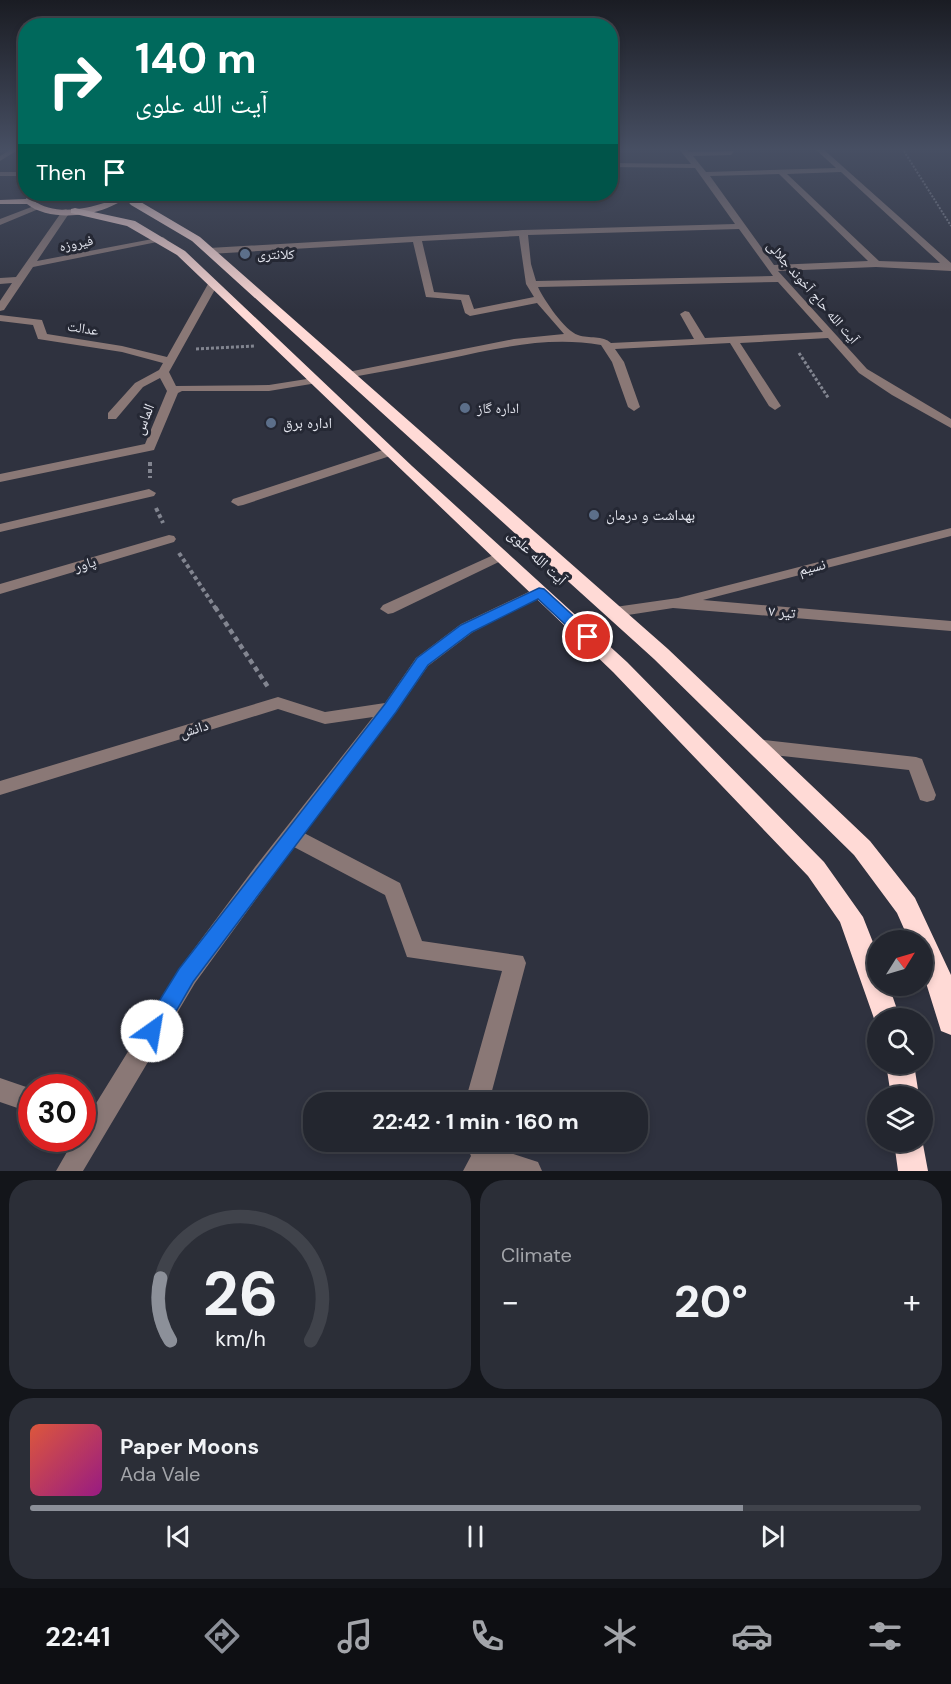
<!DOCTYPE html>
<meta charset="utf-8">
<style>
:root{--surface:#23262f;--page:#2b2e37;--text:#f1f3f6;--muted:#a3a5aa;--line:#40434b;--accent:#8c9099}
body{margin:0;font-family:"DM Sans","Noto Naskh Arabic",sans-serif;background:var(--page);color:var(--text);height:100vh;display:flex;flex-direction:column;font-size:22px;white-space:nowrap}
*{box-sizing:border-box;margin:0}
p{font-size:20px;color:var(--muted)}
.icon{flex:none;width:33px;height:33px;fill:none;stroke:currentColor;stroke-width:2;stroke-linecap:round;stroke-linejoin:round}
.map{position:relative;height:1171px;overflow:hidden}
.sheet{display:flex;flex-direction:column;gap:9px;padding:9px;background:#13151a;flex:1}
.sheet>*{flex:none}
.banner{position:absolute;left:18px;top:18px;width:600px;height:183px;border-radius:24px;box-shadow:0 3px 9px #0003,0 0 0 2px var(--line);background:#00695c;color:#fff;overflow:hidden}
.needle{width:39px;rotate:53deg}
.controls{position:absolute;left:867px;top:930px;display:grid;gap:12px}
.controls a{display:grid;place-items:center;width:66px;height:66px;border-radius:50%;background:var(--surface);box-shadow:0 3px 9px #0003,0 0 0 2px var(--line);font-size:30px}
.speed{position:absolute;left:18px;top:1074px;display:flex;gap:12px;font-size:30px;font-weight:700;text-align:center}
.speed>*{display:grid;place-content:center;width:78px;height:78px;border-radius:50%;background:var(--surface);box-shadow:0 3px 9px #0003,0 0 0 2px var(--line);line-height:1}
.speed .limit{border:9px solid #d22;background:#fff;color:#111}
.pin{position:absolute;display:grid;place-items:center;width:51px;height:51px;color:#fff;margin:-26px;border:3px solid #fff;border-radius:50%;box-shadow:0 2px 6px #0007}
.me{position:absolute;width:66px;margin:-33px;rotate:32deg;stroke-linejoin:round;filter:drop-shadow(0 0 4px #0008)}
.turn{display:flex;align-items:center;gap:21px;height:126px;padding:0 18px;font-size:27px}
.turn .icon{width:78px;height:78px;stroke-width:2.5}
.turn b{display:block;font-size:42px;line-height:51px}
.then{display:flex;align-items:center;height:57px;padding:0 18px;background:#0003;gap:12px;font-size:22px}
.big{font-size:45px;font-weight:700;line-height:1.1}
.sheet .tile{flex:1;display:flex;flex-direction:column;justify-content:center;gap:9px;min-width:0;padding:0 21px;border-radius:24px;background:var(--page)}
.sheet .dial{align-items:center;gap:0}
.dial svg{height:156px;overflow:visible;fill:none;stroke:var(--line);stroke-width:7;stroke-linecap:round;text-anchor:middle}
.dial text{fill:var(--text);stroke:none}
.song{display:flex;align-items:center;gap:18px}
.cover{width:72px;height:72px;border-radius:9px;background:linear-gradient(135deg,hsl(10 70% 55%),hsl(310 70% 35%))}
.played{height:6px;border-radius:3px;background:linear-gradient(90deg,var(--accent) 80%,var(--line) 80%)}
.keys{display:flex;justify-content:space-around;direction:ltr}
.heat{display:flex;justify-content:space-between;align-items:center;font-size:33px;direction:ltr}
.sheet .tiles{flex:1;display:grid;gap:9px;grid-template-columns:1fr 1fr}
.tile:last-child{grid-column:span 2}
.trip{position:absolute;left:303px;top:1092px;width:345px;height:60px;border-radius:24px;background:var(--surface);box-shadow:0 3px 9px #0003,0 0 0 2px var(--line);font-weight:700;line-height:60px;text-align:center}
.menu{display:flex;height:96px;justify-content:space-around;align-items:center;background:#0e0f13;color:var(--muted)}
.menu .icon{width:42px;height:42px}
.menu .selected{color:var(--accent)}
.menu b{font-size:27px;color:var(--text)}
.map>svg:first-child{display:block}
</style>
<div class="map">
<svg width="951" height="1171" viewBox="0 0 951 1171">
<rect width="100%" height="100%" fill="#2f323f"/>
<g fill="none" stroke-linecap="round" stroke-linejoin="round">
<!-- path-far3 -->
<path stroke="#828590" stroke-width="2" stroke-dasharray="2 1.5" stroke-linecap="butt" d="M 902,148 L 951,226"/>
<!-- path-far2 -->
<path stroke="#828590" stroke-width="3" stroke-dasharray="3 2" stroke-linecap="butt" d="M 196,349 L 255,346
M 799,353 L 829,399"/>
<!-- path-far1 -->
<path stroke="#828590" stroke-width="4" stroke-dasharray="4 3" stroke-linecap="butt" d="M 150,462 L 150,478
M 156,508 L 163,523
M 179,553 L 216,609"/>
<!-- path -->
<path stroke="#828590" stroke-width="4.5" stroke-dasharray="5 4" stroke-linecap="butt" d="M 215,607 L 268,687"/>
<!-- minor -->
<path fill="#8a7876" fill-rule="evenodd" d="M 13,148 L 21,148 L 0,161 L 0,156 Z
M 678,148 L 686,148 L 689,152 L 734,151 L 731,155 L 693,156 L 706,172 L 836,168 L 814,148 L 822,148 L 951,263 L 951,271 L 876,267 L 778,271 L 867,369 L 951,419 L 951,428 L 892,395 L 859,373 L 828,338 L 740,343 L 781,406 L 775,410 L 769,406 L 730,343 L 615,349 L 624,362 L 640,407 L 634,411 L 628,407 L 612,362 L 601,345 C 548,336 498,348 447,359 C 413,366 380,372 347,378 L 343,377 L 343,373 L 514,339 L 564,334 L 537,303 L 470,316 L 465,313 L 461,300 L 426,297 L 413,242 L 209,254 L 204,251 L 209,248 L 523,230 L 735,224 L 695,168 L 610,167 L 610,163 L 691,164 ZM 841,172 L 940,263 L 879,261 L 787,174 ZM 779,174 L 868,261 L 774,265 L 710,176 ZM 739,229 L 773,276 L 536,281 L 531,264 L 528,235 ZM 519,236 L 526,284 L 534,297 L 474,309 L 469,295 L 434,292 L 422,241 ZM 778,282 L 823,332 L 705,338 L 689,312 L 685,311 L 680,314 L 694,339 L 611,343 C 603,335 589,339 578,335 C 565,331 544,300 538,287 Z
M 0,172 L 26,172 L 26,176 L 0,176 Z
M 34,206 L 41,208 L 0,225 L 0,219 Z
M 66,209 L 70,212 L 37,261 L 163,237 L 167,240 L 33,267 L 4,310 L 0,311 L 0,301 L 12,283 L 0,284 L 0,278 L 16,277 L 63,210 Z
M 213,281 L 218,284 L 169,372 L 176,386 L 269,385 L 313,378 L 317,379 L 317,383 L 269,391 L 182,391 L 178,393 L 154,450 L 0,482 L 0,474 L 145,444 L 167,391 L 160,378 L 143,387 L 116,419 L 108,419 L 108,413 L 135,383 L 159,370 L 163,363 L 122,352 L 38,339 L 33,325 L 0,321 L 0,315 L 42,320 L 47,334 L 122,346 L 167,357 L 208,284 Z
M 389,448 L 395,452 L 393,455 L 243,505 L 238,506 L 231,502 L 233,499 Z
M 149,489 L 156,493 L 154,496 L 0,532 L 0,524 Z
M 951,528 L 951,536 L 703,600 L 951,621 L 951,631 L 673,608 L 615,617 L 607,612 L 615,607 L 678,598 Z
M 169,535 L 174,536 L 176,539 L 174,542 L 0,594 L 0,584 Z
M 500,552 L 505,553 L 507,556 L 505,559 L 393,613 L 388,614 L 380,609 L 383,605 Z
M 539,587 L 544,589 L 547,592 L 544,595 L 473,632 L 428,666 L 396,712 L 304,833 L 400,883 L 422,941 L 523,956 L 526,963 L 489,1102 L 465,1102 L 502,971 L 407,957 L 385,895 L 294,847 L 195,983 L 83,1171 L 56,1171 L 75,1138 L 82,1138 L 82,1126 L 179,969 L 255,867 L 373,717 L 325,724 L 278,709 L 0,795 L 0,781 L 278,697 L 325,712 L 385,703 L 416,658 L 461,624 Z
M 756,739 L 916,757 L 922,759 L 936,795 L 934,800 L 927,802 L 920,800 L 909,770 L 756,753 L 750,751 L 747,746 L 750,741 Z
M 0,1078 L 32,1089 L 32,1113 L 0,1102 Z
M 465,1142 L 490,1142 L 492,1147 L 538,1162 L 542,1171 L 463,1171 L 471,1156 Z"/>
<!-- major -->
<path fill="#e2bdb8" fill-rule="evenodd" d="M 29,194 L 37,194 L 33,200 C 52,215 83,210 104,203 C 113,199 120,193 130,194 C 108,216 52,224 27,204 L 0,204 L 0,200 L 26,199 Z"/>
<!-- highway -->
<path fill="#ffdad6" fill-rule="evenodd" d="M 121,194 L 131,194 L 139,201 L 200,237 L 668,649 L 870,841 L 915,898 L 951,975 L 951,1035 L 941,1031 L 922,970 L 922,940 L 909,940 L 897,913 L 854,855 L 654,659 L 192,241 L 131,205 Z
M 75,208 L 135,221 L 185,251 L 412,466 L 627,662 L 824,862 L 863,917 L 878,955 L 878,986 L 889,986 L 900,1018 L 878,1018 L 877,1027 L 840,922 L 808,876 L 613,672 L 177,255 L 127,226 L 71,213 L 71,209 Z
M 886,1064 L 914,1064 L 919,1096 L 891,1096 Z
M 922,1139 L 928,1171 L 898,1171 L 894,1142 L 922,1142 Z"/>
</g>
<!-- sky -->
<linearGradient id="sky" x2="0" y2="1"><stop stop-color="#1a1c23"/><stop offset="0.48" stop-color="#474f63"/><stop offset="1" stop-color="#474f63" stop-opacity="0"/></linearGradient>
<rect width="951" height="311" fill="url(#sky)"/>
<!-- route -->
<path fill="#1a73e8" stroke="#114b97" stroke-width="1.5" d="M 539,588 L 544,589 L 593,634 L 595,637 L 593,641 L 583,641 L 538,599 L 472,632 L 428,665 L 396,712 L 193,982 L 160,1039 L 152,1042 L 145,1039 L 142,1031 L 145,1024 L 179,969 L 385,704 L 417,658 L 461,625 Z"/>
<!-- markers -->
<g fill="#5c6f8a" stroke="#252834" stroke-width="2">
<circle cx="245" cy="254" r="6"/>
<circle cx="465" cy="408" r="6"/>
<circle cx="271" cy="423" r="6"/>
<circle cx="594" cy="515" r="6"/>
</g>
<g text-anchor="middle" stroke-width="6" stroke-linejoin="round" paint-order="stroke">
<!-- far-street labels -->
<g font-size="14" fill="#e5e7f0" stroke="#252834">
<text transform="translate(76 243) rotate(-11)" y="5">فیروزه</text>
<text transform="translate(813 292) rotate(49)" y="5">آیت الله حاج آخوند جلالی</text>
<text transform="translate(83 328) rotate(9)" y="5">عدالت</text>
</g>
<!-- far-poi labels -->
<g font-size="14" fill="#e5e7f0" stroke="#252834" text-anchor="start">
<text x="257" y="259">کلانتری</text>
<text x="477" y="413">اداره گاز</text>
</g>
<!-- street labels -->
<g font-size="15" fill="#e5e7f0" stroke="#252834">
<text transform="translate(144 419) rotate(-68)" y="5">الماس</text>
<text transform="translate(537 557) rotate(43)" y="5">آیت الله علوی</text>
<text transform="translate(85 564) rotate(-16)" y="5">پاور</text>
<text transform="translate(812 567) rotate(-14)" y="5">نسیم</text>
<text transform="translate(782 612) rotate(5)" y="5">۷ تیر</text>
<text transform="translate(194 729) rotate(-17)" y="5">دانش</text>
</g>
<!-- poi labels -->
<g font-size="15" fill="#e5e7f0" stroke="#252834" text-anchor="start">
<text x="283" y="428">اداره برق</text>
<text x="606" y="520">بهداشت و درمان</text>
</g>
</g>
</svg>
<div class="controls">
<a><svg class="needle" viewBox="-14 -14 28 28"><path d="M0-13l5 13h-10z" fill="#e53935"/><path d="M0 13l5-13h-10z" fill="#a3a5aa"/></svg></a>
<a><svg class="icon" aria-label="search" viewBox="0 0 24 24"><circle cx="10" cy="10" r="6"/><path d="M15 15l6 6"/></svg></a>
<a><svg class="icon" aria-label="layers" viewBox="0 0 24 24"><path d="M12 4l9 5-9 5-9-5zM3 14l9 5 9-5"/></svg></a>
</div>
<div class="speed"><div class="limit">30</div></div>
<div class="pin" style="left:588px;top:637px;background:#d93025"><svg class="icon" aria-label="arrive" viewBox="0 0 24 24"><path d="M6 21V4h12l-3 4 3 4H6"/></svg></div>
<svg class="me" style="left:152px;top:1031px" viewBox="-20 -20 40 40"><circle r="19" fill="#fff"/><path d="M0-13L10 11 0 6-10 11z" fill="#1a73e8"/></svg>
<div class="trip">22:42 · 1 min · 160 m</div>
<div class="banner">
<div class="turn"><svg class="icon" aria-label="right" viewBox="0 0 24 24"><path d="M7 20v-9h11M14 6l5 5-5 5"/></svg><div><b>140 m</b>آیت الله علوی</div></div>
<div class="then">Then<svg class="icon" aria-label="arrive" viewBox="0 0 24 24"><path d="M6 21V4h12l-3 4 3 4H6"/></svg></div>
</div>
</div>
<section class="sheet">
<div class="tiles">
<div class="tile dial"><svg viewBox="0 0 100 80">
<path d="M14 69A42 42 0 1 1 86 69"/>
<path d="M14 69A42 42 0 0 1 9 37" stroke="#8c9099"/>
<text x="50" y="56" font-size="32" font-weight="700">26</text>
<text x="50" y="72" font-size="11">km/h</text>
</svg></div>
<div class="tile"><p>Climate</p>
<div class="heat"><a>−</a><b class="big">20°</b><a>+</a></div>
</div>
<div class="tile">
<div class="song"><i class="cover"></i><div><b>Paper Moons</b><p>Ada Vale</p></div></div>
<div class="played"></div>
<div class="keys"><svg class="icon" aria-label="previous" viewBox="0 0 24 24"><path d="M18 5L8 12l10 7zM5 5v14"/></svg><svg class="icon" aria-label="pause" viewBox="0 0 24 24"><path d="M8 5v14M16 5v14"/></svg><svg class="icon" aria-label="next" viewBox="0 0 24 24"><path d="M6 5l10 7-10 7zM19 5v14"/></svg></div>
</div>
</div>
</section>
<nav class="menu">
<b>22:41</b>
<svg class="icon selected" aria-label="directions" viewBox="0 0 24 24"><path d="M12 3l9 9-9 9-9-9zM9 14v-3h6M13 9l2 2-2 2"/></svg>
<svg class="icon" aria-label="music" viewBox="0 0 24 24"><path d="M9 18V5l10-2v13"/><circle cx="6" cy="18" r="3"/><circle cx="16" cy="16" r="3"/></svg>
<svg class="icon" aria-label="phone" viewBox="0 0 24 24"><path d="M5 4h4l2 5-3 2q2 4 5 5l2-3 5 2v4C11 20 4 13 5 4z"/></svg>
<svg class="icon" aria-label="climate" viewBox="0 0 24 24"><path d="M12 3v18M4 7l16 10M4 17L20 7"/></svg>
<svg class="icon" aria-label="car" viewBox="0 0 24 24"><path d="M5 17H2v-5l4-1 3-4h7l3 4 3 1v5h-3M9 17h6M6 11h13"/><circle cx="7" cy="17" r="2"/><circle cx="17" cy="17" r="2"/></svg>
<svg class="icon" aria-label="filters" viewBox="0 0 24 24"><path d="M4 7h16M4 17h16"/><circle cx="9" cy="7" r="2"/><circle cx="15" cy="17" r="2"/></svg>
</nav>
